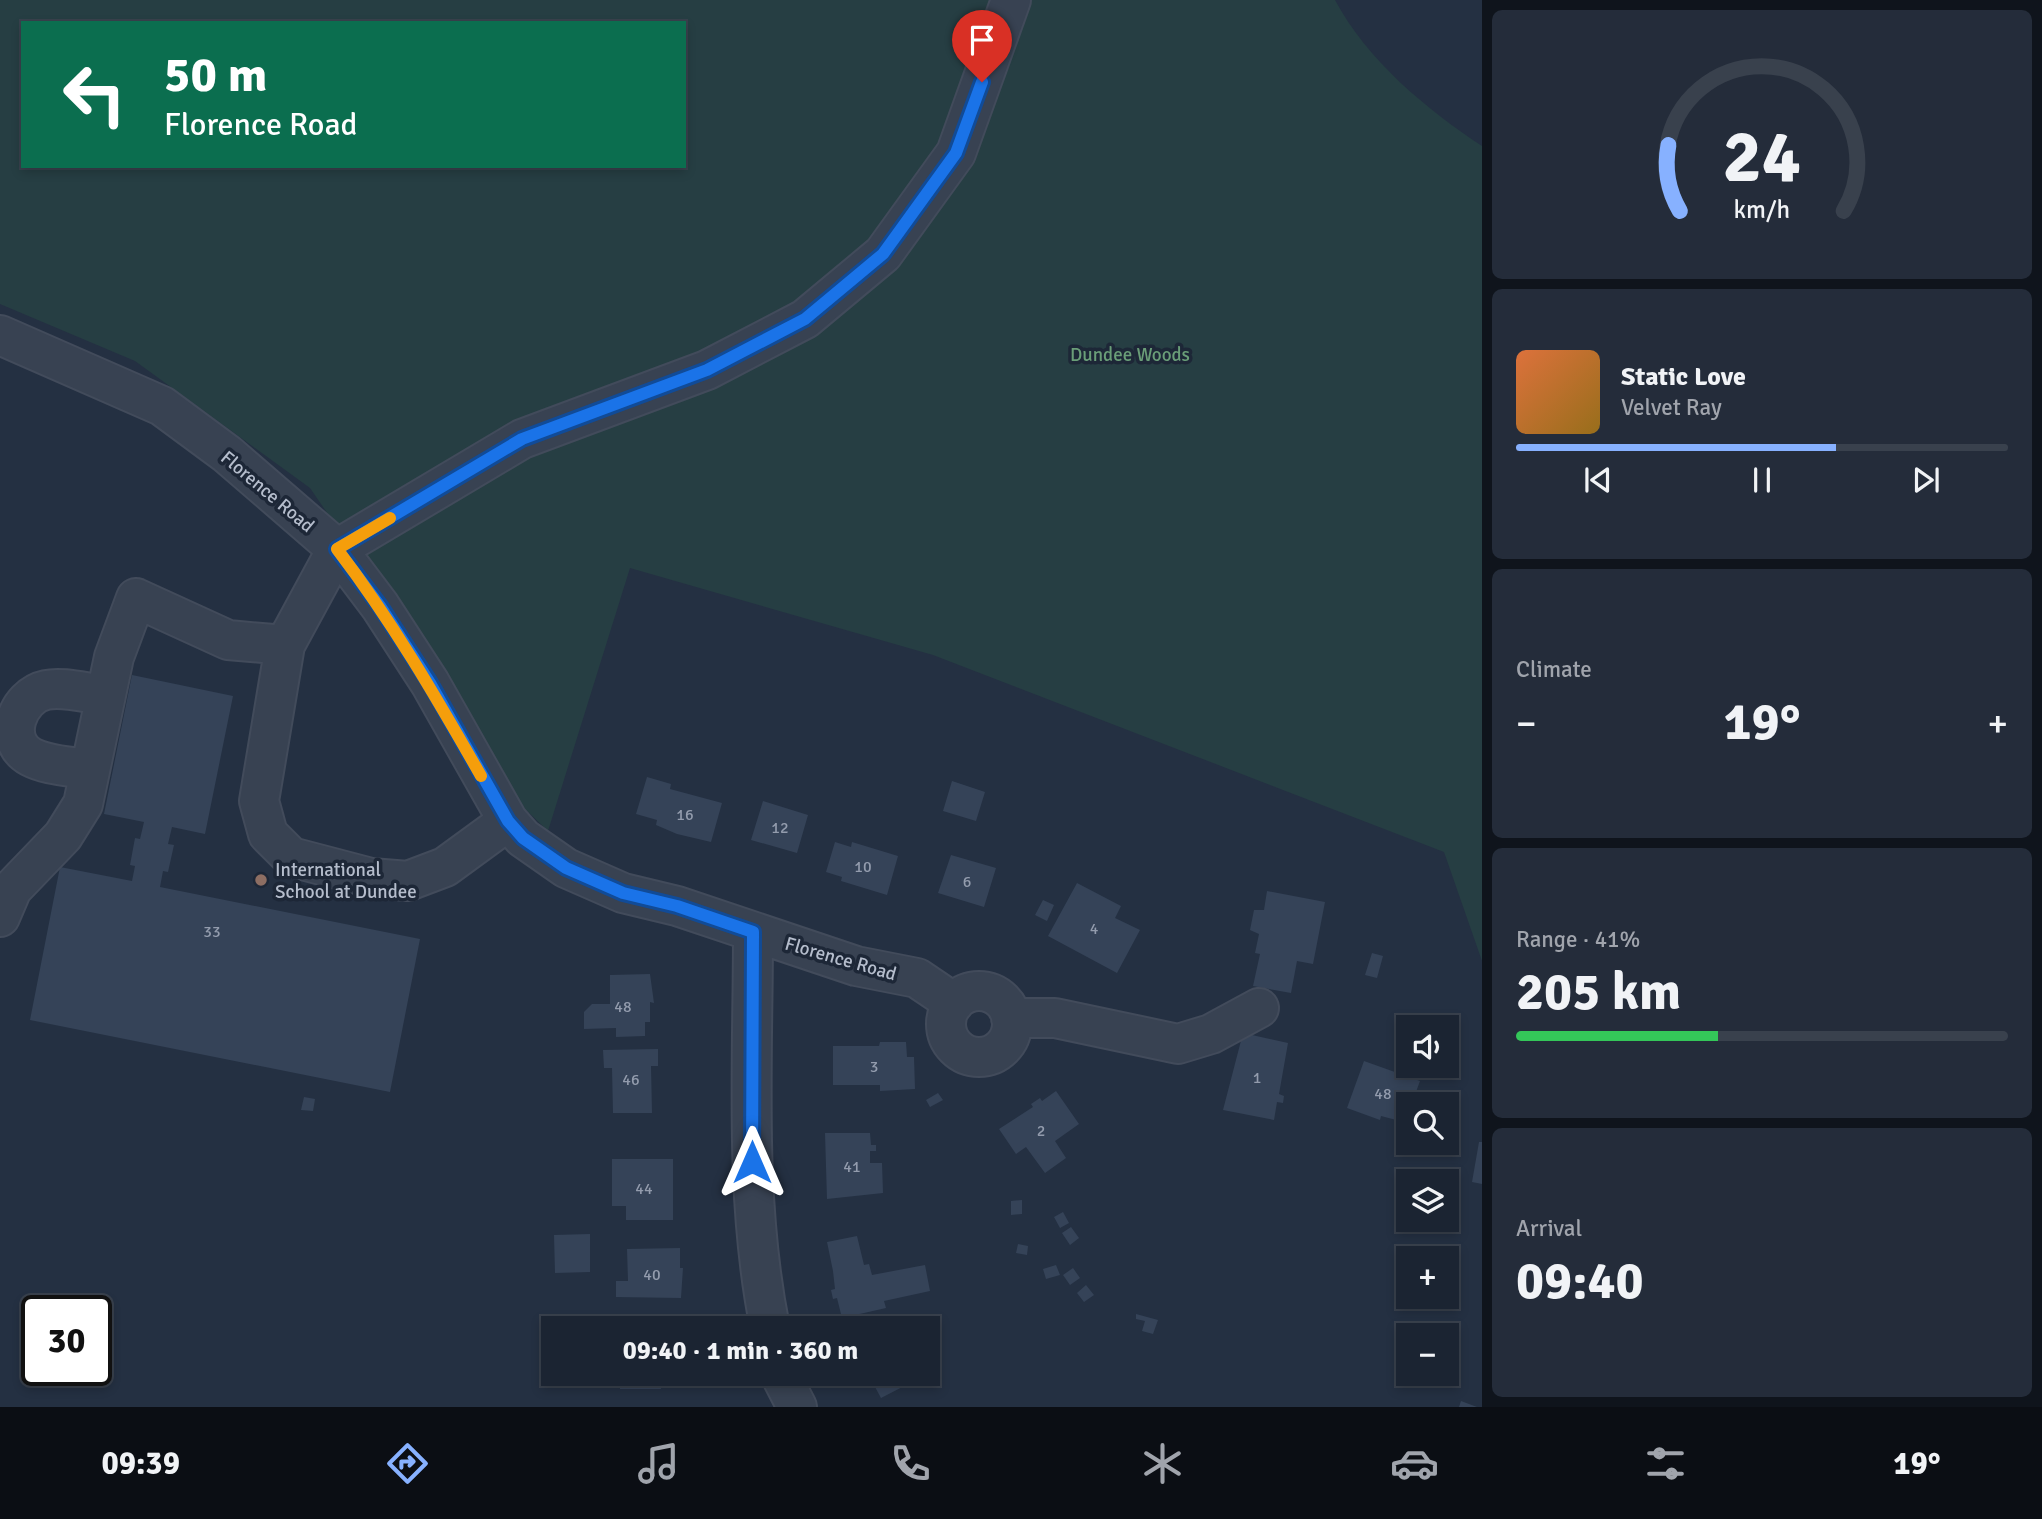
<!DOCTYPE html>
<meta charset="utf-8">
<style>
:root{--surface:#1b2432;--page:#242c3a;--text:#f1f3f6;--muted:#a0a4ac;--line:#39414d;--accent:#87b1ff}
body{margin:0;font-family:Signika,sans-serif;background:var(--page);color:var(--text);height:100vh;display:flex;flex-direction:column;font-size:26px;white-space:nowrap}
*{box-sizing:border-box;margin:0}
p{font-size:23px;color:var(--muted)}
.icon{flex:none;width:38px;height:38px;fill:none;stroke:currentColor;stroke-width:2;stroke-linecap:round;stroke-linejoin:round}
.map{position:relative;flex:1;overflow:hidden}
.sheet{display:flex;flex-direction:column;gap:10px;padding:10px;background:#0f141c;width:560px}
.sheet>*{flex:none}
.top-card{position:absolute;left:21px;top:21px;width:665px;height:147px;border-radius:0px;box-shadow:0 4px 10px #0003,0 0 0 2px var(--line);background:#0b6e4f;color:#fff;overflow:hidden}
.fabs{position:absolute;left:1396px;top:1015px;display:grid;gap:14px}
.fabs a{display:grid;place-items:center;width:63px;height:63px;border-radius:0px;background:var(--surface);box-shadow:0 4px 10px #0003,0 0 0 2px var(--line);font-size:35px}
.speed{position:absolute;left:21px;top:1295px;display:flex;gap:14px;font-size:35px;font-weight:700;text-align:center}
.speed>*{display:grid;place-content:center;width:91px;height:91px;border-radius:50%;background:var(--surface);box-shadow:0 4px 10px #0003,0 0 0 2px var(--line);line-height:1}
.speed .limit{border:4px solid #111;border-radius:10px;background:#fff;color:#111}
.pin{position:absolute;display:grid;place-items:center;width:60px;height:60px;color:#fff;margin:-72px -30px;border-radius:50% 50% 50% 0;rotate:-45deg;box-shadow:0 0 7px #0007}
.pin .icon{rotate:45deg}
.me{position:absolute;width:77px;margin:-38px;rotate:0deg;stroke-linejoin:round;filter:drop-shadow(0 0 5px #0008)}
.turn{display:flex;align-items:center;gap:24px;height:147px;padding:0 28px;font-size:32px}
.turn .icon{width:91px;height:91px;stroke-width:2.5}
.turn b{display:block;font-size:49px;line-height:60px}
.big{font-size:52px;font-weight:800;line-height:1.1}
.sheet .widget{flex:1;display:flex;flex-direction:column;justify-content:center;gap:10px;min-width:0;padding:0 24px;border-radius:10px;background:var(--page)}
.sheet .dial{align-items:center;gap:0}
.dial svg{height:182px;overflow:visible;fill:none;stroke:var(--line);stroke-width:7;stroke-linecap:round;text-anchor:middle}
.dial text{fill:var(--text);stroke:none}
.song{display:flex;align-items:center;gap:21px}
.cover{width:84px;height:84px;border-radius:10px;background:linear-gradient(135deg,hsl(20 70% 55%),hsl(40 70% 35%))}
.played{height:7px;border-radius:4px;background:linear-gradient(90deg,var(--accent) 65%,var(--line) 65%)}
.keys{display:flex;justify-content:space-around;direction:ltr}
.heat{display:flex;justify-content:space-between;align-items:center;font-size:38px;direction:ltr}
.charge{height:10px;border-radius:5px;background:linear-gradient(90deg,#34c759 41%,var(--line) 0)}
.trip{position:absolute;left:541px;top:1316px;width:399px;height:70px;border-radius:0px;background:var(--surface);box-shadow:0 4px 10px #0003,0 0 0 2px var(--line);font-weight:800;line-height:70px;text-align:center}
.tabs{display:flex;height:112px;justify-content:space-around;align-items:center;background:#0b0e14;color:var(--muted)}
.tabs .icon{width:49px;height:49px}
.tabs .selected{color:var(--accent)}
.tabs b{font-size:32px;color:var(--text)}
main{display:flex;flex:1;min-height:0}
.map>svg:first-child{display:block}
</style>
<main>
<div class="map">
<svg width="1482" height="1407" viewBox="0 0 1482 1407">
<rect width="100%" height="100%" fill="#243042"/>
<!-- green -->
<path fill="#263e43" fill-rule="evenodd" d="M 0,0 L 1335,0 C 1367,60 1426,109 1482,146 L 1482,961 L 1444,852 L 933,655 L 630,568 L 548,831 L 498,783 L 387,600 L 310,488 L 135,361 L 0,304 ZM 23,23 L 684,23 L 684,166 L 23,166 Z"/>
<!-- building -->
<path fill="#354358" d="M 132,675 L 233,696 L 205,834 L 172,827 L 168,844 L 174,845 L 168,872 L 163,871 L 160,887 L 420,939 L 390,1092 L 30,1020 L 60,867 L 132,881 L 135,866 L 130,865 L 135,838 L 140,839 L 144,822 L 104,814 Z
M 647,777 L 671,784 L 670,789 L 722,803 L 711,842 L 677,834 L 656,825 L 657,820 L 636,814 Z
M 952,781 L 985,792 L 976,821 L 943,811 Z
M 763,801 L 808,815 L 797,853 L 751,840 Z
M 835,842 L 851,847 L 852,842 L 898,856 L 887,895 L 841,881 L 842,877 L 826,872 Z
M 951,855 L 996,868 L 984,907 L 938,893 Z
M 1077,883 L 1121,906 L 1115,918 L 1140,930 L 1117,973 L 1048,936 Z
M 1267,891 L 1325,902 L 1313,964 L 1297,961 L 1291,993 L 1253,986 L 1260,954 L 1255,953 L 1259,934 L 1250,930 L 1254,910 L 1264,910 Z
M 1043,900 L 1054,905 L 1047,921 L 1035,915 Z
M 1372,953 L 1383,956 L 1377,978 L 1365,975 Z
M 650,974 L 654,1003 L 650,1002 L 650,1022 L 645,1022 L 645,1036 L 616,1037 L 616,1028 L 584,1029 L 584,1012 L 592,1004 L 610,1004 L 610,975 Z
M 1243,1033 L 1288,1043 L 1279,1094 L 1284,1096 L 1283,1103 L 1277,1102 L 1274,1120 L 1223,1110 Z
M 880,1042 L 906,1042 L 907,1057 L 914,1057 L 915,1089 L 880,1091 L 880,1085 L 833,1085 L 833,1046 L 879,1046 Z
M 658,1049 L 658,1066 L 651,1066 L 652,1113 L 613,1113 L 612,1068 L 604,1068 L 603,1050 Z
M 1364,1061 L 1420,1081 L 1413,1100 L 1418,1102 L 1417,1104 L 1409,1104 L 1404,1122 L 1381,1116 L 1380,1120 L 1347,1108 Z
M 1056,1091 L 1079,1124 L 1055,1141 L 1066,1158 L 1045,1173 L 1026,1147 L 1016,1154 L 999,1129 L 1033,1107 L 1031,1104 L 1040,1098 L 1042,1101 Z
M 938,1093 L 943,1100 L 930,1107 L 926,1100 Z
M 304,1097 L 315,1099 L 313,1111 L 301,1110 Z
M 825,1133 L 870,1133 L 871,1145 L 876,1145 L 876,1151 L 870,1151 L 870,1163 L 882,1163 L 883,1193 L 827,1199 Z
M 1479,1142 L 1482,1142 L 1482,1184 L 1472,1182 Z
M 612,1159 L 673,1159 L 673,1220 L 626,1220 L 626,1206 L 612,1206 Z
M 1022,1200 L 1022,1214 L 1011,1215 L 1011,1201 Z
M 1063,1212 L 1069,1223 L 1060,1228 L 1054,1217 Z
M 1071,1227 L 1079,1238 L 1070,1245 L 1062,1233 Z
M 590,1234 L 590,1272 L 555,1273 L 554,1235 Z
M 857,1236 L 864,1265 L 869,1264 L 872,1275 L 925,1265 L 930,1291 L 884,1301 L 886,1308 L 842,1318 L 837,1298 L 833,1299 L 831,1290 L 835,1289 L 833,1271 L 827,1242 Z
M 1018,1244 L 1028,1246 L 1027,1255 L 1016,1253 Z
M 680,1248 L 680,1268 L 683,1268 L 681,1298 L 616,1297 L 616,1281 L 628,1281 L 627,1249 Z
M 1056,1265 L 1060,1275 L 1046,1279 L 1043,1269 Z
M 1073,1268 L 1080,1278 L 1070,1285 L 1063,1275 Z
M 1086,1285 L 1094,1295 L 1084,1302 L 1077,1293 Z
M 1136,1314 L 1158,1320 L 1153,1334 L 1142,1331 L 1145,1321 L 1136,1319 Z
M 891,1320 L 895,1328 L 876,1328 Z
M 620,1374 L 660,1374 L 661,1389 L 620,1389 Z
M 868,1374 L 913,1374 L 916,1380 L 881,1398 Z
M 1461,1401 L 1477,1407 L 1459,1407 Z"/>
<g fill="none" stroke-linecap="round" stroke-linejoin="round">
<!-- minor casing -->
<g stroke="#424b5b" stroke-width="42">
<path id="minor" d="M 0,335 L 162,406 L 227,454 L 337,549 L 380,606 L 430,683 L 508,821 L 523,838 L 566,868 L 623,893 L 677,906 L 856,966 L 917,978 L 954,1003
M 90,770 C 72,766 48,766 31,757 C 1,741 17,696 46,690 C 64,686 89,694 106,695
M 508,821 L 445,867 L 408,881 L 371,878 L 291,857 L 268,834 L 259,801 L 285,645 L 337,549 L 522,439 L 707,370 L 805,319 L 883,254 L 956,153 L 1011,0
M 0,917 L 12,889 L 63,836 L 83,804 L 114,657 L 136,598 L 228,640 L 285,645
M 753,932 C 753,1064 744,1199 770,1328
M946 1024a33 33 0 1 1 66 0a33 33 0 1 1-66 0Z
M 1011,1018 L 1055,1018 L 1178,1044 L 1211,1034 L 1259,1008
M 780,1374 L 797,1407"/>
</g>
<!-- minor -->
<use href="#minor" stroke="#384252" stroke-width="38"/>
</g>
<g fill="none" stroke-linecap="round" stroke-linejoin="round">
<!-- route casing -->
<g stroke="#114b97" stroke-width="18">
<path id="route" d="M 752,1162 L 753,932 L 677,906 L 623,893 L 566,868 L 523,838 L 508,821 L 430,683 L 380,606 L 337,549 L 522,439 L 707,370 L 805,319 L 883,254 L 956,153 L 982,82"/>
</g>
<!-- route -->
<use href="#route" stroke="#1a73e8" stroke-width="12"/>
<!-- slow -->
<path stroke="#f59e0b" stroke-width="12" d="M 390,518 L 337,549 C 392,621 436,697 481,776"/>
</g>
<!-- markers -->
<circle fill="#8d6e63" stroke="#1d2737" stroke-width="2.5" cx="261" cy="880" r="7"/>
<g text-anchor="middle" stroke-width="7" stroke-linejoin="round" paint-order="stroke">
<!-- number labels -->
<g font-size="16" fill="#939cad">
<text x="685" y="820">16</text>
<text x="780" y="833">12</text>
<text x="863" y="872">10</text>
<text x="967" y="887">6</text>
<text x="1094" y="934">4</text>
<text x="212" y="937">33</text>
<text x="623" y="1012">48</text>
<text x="874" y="1072">3</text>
<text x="1257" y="1083">1</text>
<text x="631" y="1085">46</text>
<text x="1383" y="1099">48</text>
<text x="1041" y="1136">2</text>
<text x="852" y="1172">41</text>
<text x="644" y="1194">44</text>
<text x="652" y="1280">40</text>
</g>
<!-- park labels -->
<g font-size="19" fill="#6a9e78" stroke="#1d2737">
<text x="1130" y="361">Dundee Woods</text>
</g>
<!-- street labels -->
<g font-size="19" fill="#b5bdcc" stroke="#1d2737">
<text transform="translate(268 491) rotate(40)" y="7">Florence Road</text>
<text transform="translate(841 958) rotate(16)" y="7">Florence Road</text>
</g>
<!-- poi labels -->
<g font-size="19" fill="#b5bdcc" stroke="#1d2737" text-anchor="start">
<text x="275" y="876">International<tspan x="275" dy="22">School at Dundee</tspan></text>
</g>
</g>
</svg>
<div class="fabs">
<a><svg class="icon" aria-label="sound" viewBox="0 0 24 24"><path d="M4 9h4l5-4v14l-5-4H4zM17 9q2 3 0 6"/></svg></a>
<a><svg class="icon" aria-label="search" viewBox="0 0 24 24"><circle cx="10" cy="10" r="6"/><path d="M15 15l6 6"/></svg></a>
<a><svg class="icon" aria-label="layers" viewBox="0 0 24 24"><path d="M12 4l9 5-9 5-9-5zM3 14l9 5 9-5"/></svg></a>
<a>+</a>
<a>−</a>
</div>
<div class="speed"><div class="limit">30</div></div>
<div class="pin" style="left:982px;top:82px;background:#d93025"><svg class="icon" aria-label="arrive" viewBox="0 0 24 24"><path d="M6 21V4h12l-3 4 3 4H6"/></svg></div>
<svg class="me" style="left:752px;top:1162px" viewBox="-20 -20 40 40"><path d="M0-17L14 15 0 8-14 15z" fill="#1a73e8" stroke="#fff" stroke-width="4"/></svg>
<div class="trip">09:40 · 1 min · 360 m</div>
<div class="top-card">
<div class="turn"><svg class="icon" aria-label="left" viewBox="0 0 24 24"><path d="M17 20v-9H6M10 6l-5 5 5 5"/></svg><div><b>50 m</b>Florence Road</div></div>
</div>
</div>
<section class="sheet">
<div class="widget dial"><svg viewBox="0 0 100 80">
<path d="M14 69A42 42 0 1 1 86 69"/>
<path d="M14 69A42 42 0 0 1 9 40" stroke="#87b1ff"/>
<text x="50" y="56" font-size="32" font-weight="700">24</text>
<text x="50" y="72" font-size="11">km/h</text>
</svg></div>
<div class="widget">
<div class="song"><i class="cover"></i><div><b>Static Love</b><p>Velvet Ray</p></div></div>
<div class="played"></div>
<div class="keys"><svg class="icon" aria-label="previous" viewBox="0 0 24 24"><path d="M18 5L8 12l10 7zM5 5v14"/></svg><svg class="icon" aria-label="pause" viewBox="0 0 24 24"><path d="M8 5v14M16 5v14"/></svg><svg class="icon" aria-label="next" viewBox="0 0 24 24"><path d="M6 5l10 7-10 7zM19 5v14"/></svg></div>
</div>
<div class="widget"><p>Climate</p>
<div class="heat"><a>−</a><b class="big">19°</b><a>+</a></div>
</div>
<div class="widget"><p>Range · 41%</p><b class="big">205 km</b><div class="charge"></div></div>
<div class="widget"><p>Arrival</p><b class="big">09:40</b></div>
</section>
</main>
<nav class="tabs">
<b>09:39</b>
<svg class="icon selected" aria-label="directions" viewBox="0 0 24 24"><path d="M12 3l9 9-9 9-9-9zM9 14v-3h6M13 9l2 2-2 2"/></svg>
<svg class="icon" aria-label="music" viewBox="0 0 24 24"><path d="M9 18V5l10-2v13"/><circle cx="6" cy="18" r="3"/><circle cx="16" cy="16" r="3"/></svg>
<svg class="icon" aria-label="phone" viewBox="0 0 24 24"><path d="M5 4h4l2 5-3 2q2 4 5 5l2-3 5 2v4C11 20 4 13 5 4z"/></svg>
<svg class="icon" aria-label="climate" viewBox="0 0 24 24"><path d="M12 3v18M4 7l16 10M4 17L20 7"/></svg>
<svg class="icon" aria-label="car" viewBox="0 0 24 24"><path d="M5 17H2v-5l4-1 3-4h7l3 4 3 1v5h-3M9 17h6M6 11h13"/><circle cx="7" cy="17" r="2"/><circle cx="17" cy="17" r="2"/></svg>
<svg class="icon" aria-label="filters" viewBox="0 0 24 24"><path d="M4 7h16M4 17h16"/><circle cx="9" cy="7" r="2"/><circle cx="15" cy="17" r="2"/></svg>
<b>19°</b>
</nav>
